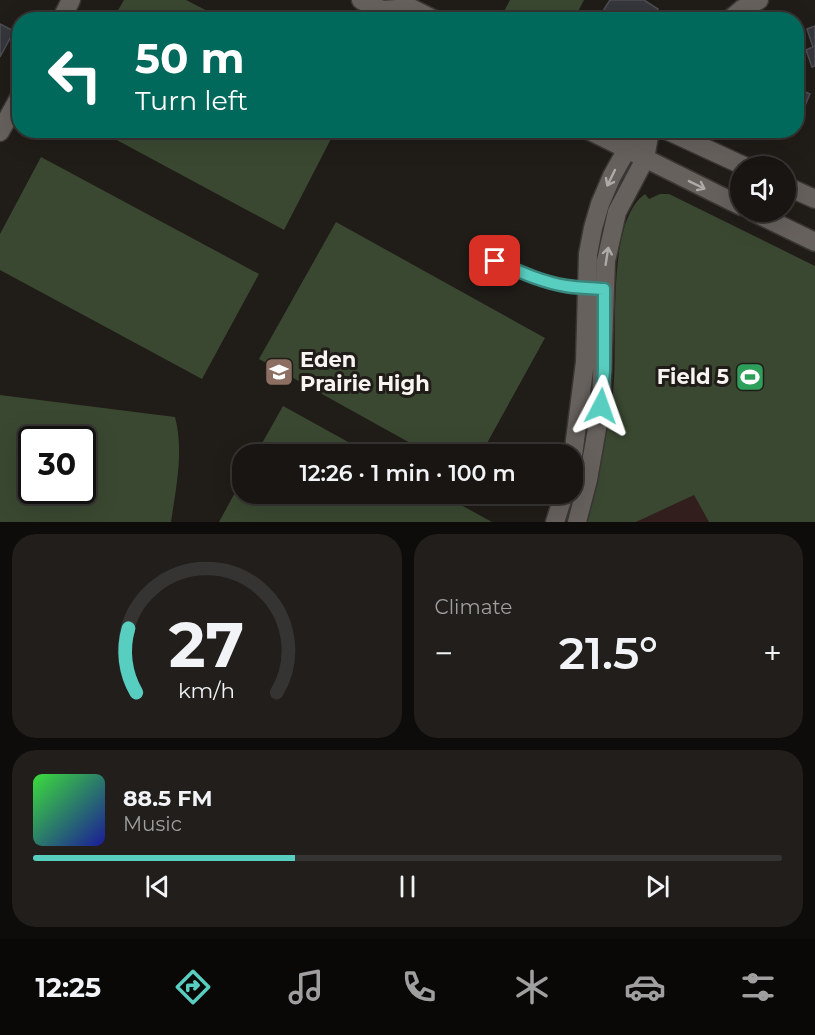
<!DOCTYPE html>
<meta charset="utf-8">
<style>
:root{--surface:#181512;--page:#211e1b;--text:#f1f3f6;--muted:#9f9f9f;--line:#363432;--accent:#58cec0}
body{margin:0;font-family:Montserrat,sans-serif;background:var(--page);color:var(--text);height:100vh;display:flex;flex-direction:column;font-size:22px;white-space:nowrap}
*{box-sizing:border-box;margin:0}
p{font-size:20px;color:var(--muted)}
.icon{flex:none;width:33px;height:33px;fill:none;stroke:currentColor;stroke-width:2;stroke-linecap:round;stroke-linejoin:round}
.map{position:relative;height:522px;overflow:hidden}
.drawer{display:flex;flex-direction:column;gap:12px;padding:12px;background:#0d0c0a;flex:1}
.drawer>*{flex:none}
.guide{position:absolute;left:12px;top:12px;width:792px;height:126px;border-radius:24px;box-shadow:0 6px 24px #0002,0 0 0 2px var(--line);background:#00695c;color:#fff;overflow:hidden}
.controls{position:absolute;left:730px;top:156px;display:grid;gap:12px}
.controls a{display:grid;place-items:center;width:66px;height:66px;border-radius:50%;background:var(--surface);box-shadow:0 6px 24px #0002,0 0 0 2px var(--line);font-size:30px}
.speed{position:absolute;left:18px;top:426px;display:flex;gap:12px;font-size:30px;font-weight:700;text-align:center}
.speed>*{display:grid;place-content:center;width:78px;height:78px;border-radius:50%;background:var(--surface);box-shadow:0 6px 24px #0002,0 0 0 2px var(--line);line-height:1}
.speed .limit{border:3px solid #111;border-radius:9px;background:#fff;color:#111}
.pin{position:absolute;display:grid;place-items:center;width:51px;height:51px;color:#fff;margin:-26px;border-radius:12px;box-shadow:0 3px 9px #0006}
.me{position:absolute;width:66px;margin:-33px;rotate:4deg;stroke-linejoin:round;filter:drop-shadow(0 0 4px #0008)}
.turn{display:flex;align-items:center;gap:21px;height:126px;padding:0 24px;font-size:27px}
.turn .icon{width:78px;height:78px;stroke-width:2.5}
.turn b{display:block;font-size:42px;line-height:51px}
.big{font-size:45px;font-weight:600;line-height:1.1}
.drawer .tile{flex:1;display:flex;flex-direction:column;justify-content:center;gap:9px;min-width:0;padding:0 21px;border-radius:24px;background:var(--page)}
.drawer .dial{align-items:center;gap:0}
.dial svg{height:156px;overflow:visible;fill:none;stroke:var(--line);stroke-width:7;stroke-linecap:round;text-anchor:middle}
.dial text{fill:var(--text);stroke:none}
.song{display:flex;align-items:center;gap:18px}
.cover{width:72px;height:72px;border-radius:9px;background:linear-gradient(135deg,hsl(120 70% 55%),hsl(240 70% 35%))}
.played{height:6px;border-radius:3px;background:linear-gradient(90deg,var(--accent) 35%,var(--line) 35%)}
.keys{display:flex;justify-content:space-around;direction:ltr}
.heat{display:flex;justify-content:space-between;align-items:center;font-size:33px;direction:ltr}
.drawer .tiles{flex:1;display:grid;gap:12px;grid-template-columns:1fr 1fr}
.tile:last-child{grid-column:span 2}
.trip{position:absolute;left:232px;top:444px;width:351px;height:60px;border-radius:24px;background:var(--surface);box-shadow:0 6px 24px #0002,0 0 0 2px var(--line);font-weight:600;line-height:60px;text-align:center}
.tab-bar{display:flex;height:96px;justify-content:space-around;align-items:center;background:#0a0807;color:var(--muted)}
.tab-bar .icon{width:42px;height:42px}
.tab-bar .active{color:var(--accent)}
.tab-bar b{font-size:27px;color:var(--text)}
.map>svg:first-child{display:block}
</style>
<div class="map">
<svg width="815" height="522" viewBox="0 0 815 522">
<rect width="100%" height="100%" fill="#201c18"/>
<!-- commercial -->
<path fill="#311e1d" d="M 694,494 L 709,522 L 636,522 Z"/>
<!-- green -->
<path fill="#3a4831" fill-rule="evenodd" d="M 124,0 L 186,0 L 223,19 L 113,19 Z
M 510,0 L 584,0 L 574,19 L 500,19 Z
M 100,131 L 335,131 L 284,230 Z
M 41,157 L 259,274 L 202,379 L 0,270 L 0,234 Z
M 645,194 L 649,199 L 660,194 L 669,194 L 815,266 L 815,522 L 709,522 L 694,495 L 636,522 L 586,522 C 598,479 607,437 613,392 C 619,344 604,223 645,194 Z
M 336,222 L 545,338 L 481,454 L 430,454 L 259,359 Z
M 0,395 L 175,417 C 184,451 176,488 171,522 L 0,522 ZM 32,440 L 82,440 L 82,490 L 32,490 Z
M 283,406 L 370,454 L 256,454 Z
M 243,478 L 243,494 L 441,494 L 492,522 L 219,522 Z"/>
<!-- building -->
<path fill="#36373c" stroke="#4d4d53" stroke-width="1.5" d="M 610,0 L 644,0 L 658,9 L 652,20 L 634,20 L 628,16 L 626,20 L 603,20 L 599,17 Z
M 0,24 L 14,31 L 0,57 Z
M 815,26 L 815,66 L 812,67 L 806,50 L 813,47 L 807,29 Z
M 796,88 L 810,94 L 800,117 L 796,116 Z"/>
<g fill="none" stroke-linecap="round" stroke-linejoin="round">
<!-- lane casing -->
<g stroke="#393633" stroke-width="12">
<path id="lane" d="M 495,261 C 526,275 555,286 590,288"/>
</g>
<!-- street casing -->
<g stroke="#393633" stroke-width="21">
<path id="street" d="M 61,20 L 71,0
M 729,20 L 742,9 L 759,0
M 0,132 L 20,96
M 573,456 L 585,362 L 588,254 L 593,228 L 600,204 L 612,176 L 626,151 L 645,130
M 555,522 L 564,494
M 577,522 L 588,480 L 601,406 L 606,261 L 617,212 L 645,159 L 650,130"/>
</g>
<!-- secondary casing -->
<g stroke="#393633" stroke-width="21">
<path id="secondary" d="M 361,0 L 382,10 L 411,8 L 435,20
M 588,130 L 741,206
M 666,130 L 744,166
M 786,186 L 815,199
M 753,212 L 815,242"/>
</g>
<!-- lane -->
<use href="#lane" stroke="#66615d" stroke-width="9"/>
<!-- street -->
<use href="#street" stroke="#66615d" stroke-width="18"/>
<!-- secondary -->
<use href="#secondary" stroke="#66615d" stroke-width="18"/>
</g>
<!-- one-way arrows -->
<defs><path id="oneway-shaft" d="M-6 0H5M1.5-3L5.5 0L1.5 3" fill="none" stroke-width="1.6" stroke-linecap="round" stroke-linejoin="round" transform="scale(1.5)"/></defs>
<g stroke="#aeaaa7">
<use href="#oneway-shaft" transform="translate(611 178) rotate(116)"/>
<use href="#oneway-shaft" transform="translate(697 185) rotate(26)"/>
<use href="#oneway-shaft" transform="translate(607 256) rotate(-81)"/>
</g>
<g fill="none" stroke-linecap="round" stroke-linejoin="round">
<!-- route casing -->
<g stroke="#39867d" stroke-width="15">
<path id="route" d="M 495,261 C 518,271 541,282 566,286 C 578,288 592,288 604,289 L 604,370 L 601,406"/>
</g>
<!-- route -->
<use href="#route" stroke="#58cec0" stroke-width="10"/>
</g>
<!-- icons -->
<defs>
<g id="school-square" transform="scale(1.5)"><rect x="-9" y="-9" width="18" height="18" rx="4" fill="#8d6e63" stroke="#201c18"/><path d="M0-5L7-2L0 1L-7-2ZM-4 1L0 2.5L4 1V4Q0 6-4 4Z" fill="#fff"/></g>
<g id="stadium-square" transform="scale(1.5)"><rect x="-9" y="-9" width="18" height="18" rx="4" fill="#2e9e5b" stroke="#201c18"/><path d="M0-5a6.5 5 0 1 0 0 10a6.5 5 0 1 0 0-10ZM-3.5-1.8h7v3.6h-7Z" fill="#fff"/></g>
</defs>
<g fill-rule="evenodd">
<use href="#school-square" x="279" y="372"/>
<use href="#stadium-square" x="750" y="377"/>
</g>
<g text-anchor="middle" stroke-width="6" stroke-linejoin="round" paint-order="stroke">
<!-- poi labels -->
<g font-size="21" font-weight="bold" fill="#f7f4f1" stroke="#201c18" text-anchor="start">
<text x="300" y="367">Eden<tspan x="300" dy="24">Prairie High</tspan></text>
<text x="729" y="384" text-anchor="end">Field 5</text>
</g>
</g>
</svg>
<div class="controls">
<a><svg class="icon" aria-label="sound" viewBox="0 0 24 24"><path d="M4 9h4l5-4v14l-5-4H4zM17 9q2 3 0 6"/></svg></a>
</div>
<div class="speed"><div class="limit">30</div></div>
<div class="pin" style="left:495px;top:261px;background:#d93025"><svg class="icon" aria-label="arrive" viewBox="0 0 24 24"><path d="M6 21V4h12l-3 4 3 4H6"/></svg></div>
<svg class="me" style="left:601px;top:406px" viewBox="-20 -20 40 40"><path d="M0-17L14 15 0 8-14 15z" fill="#58cec0" stroke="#fff" stroke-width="4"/></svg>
<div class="trip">12:26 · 1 min · 100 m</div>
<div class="guide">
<div class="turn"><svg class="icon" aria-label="left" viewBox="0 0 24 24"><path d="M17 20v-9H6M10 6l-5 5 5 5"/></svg><div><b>50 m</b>Turn left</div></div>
</div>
</div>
<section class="drawer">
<div class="tiles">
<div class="tile dial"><svg viewBox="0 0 100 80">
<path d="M14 69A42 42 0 1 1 86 69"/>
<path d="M14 69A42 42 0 0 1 10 36" stroke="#58cec0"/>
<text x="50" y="56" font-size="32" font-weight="700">27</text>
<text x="50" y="72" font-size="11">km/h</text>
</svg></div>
<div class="tile"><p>Climate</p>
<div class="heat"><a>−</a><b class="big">21.5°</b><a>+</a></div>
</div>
<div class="tile">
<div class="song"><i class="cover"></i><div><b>88.5 FM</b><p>Music</p></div></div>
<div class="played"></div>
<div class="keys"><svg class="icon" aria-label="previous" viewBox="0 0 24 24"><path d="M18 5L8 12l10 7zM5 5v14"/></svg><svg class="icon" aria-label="pause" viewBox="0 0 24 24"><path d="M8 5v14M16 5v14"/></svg><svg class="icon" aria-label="next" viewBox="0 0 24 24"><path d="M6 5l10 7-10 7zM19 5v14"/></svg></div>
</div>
</div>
</section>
<nav class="tab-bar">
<b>12:25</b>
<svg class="icon active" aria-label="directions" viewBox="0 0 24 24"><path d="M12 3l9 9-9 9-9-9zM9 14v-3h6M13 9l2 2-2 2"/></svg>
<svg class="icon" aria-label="music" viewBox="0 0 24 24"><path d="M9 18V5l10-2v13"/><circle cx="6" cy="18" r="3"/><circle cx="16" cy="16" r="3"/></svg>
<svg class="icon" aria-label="phone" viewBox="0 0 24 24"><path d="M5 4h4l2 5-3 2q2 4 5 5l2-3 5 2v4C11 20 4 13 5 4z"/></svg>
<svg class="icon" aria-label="climate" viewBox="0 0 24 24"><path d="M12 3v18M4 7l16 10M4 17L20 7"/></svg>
<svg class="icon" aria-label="car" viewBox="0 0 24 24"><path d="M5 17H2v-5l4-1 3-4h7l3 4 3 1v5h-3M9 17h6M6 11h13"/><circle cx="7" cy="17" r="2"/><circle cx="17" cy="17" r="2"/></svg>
<svg class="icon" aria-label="filters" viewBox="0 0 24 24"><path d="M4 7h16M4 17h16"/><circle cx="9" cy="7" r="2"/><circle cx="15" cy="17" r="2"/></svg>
</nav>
